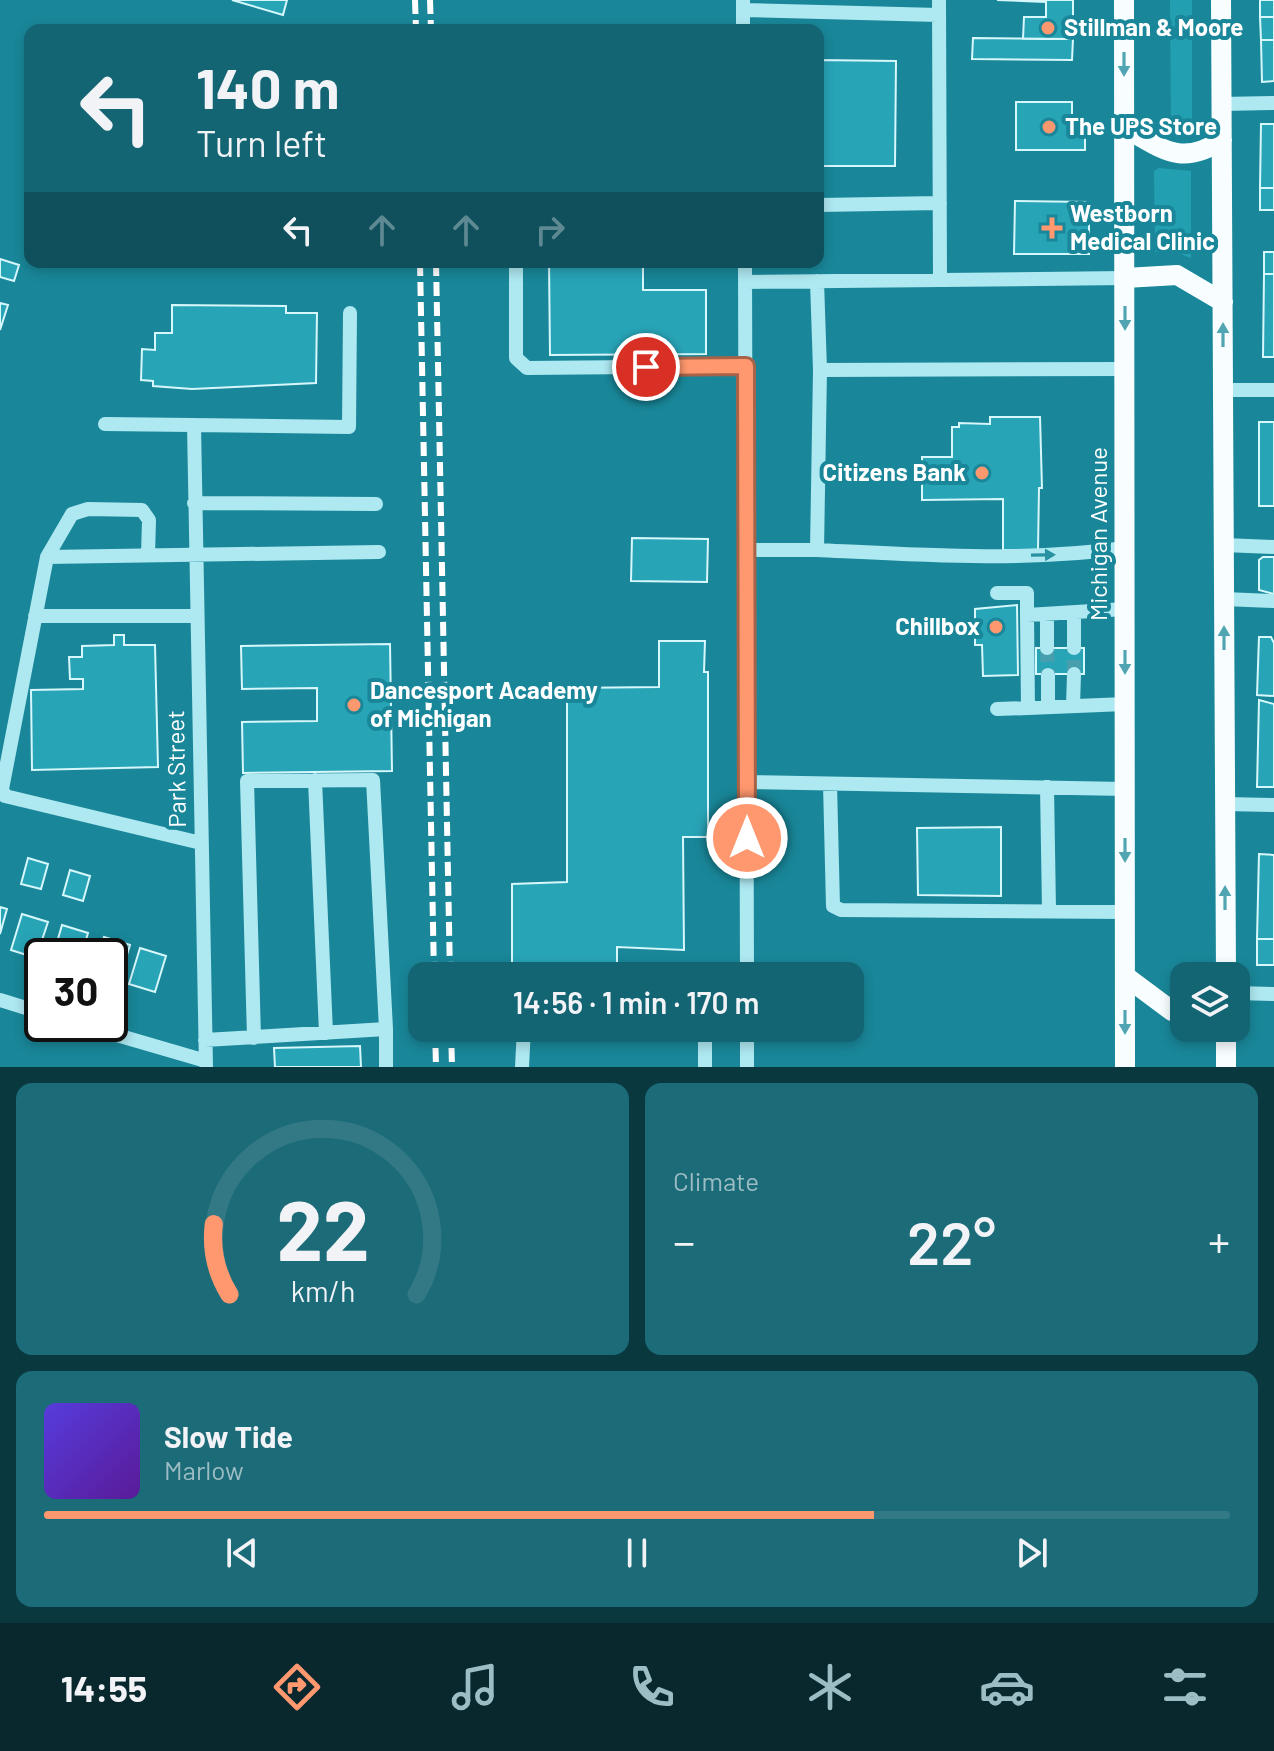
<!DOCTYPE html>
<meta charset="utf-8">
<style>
:root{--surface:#136573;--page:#1c6b78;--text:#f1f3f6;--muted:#9dbdc4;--line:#327985;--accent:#ff986e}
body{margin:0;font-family:Barlow,sans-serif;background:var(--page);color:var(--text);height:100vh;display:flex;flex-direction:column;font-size:30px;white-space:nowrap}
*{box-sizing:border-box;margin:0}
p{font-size:26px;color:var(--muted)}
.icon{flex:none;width:44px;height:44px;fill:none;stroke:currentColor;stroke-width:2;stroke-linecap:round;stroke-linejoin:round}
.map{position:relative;height:1067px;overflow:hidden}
.drawer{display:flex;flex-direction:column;gap:16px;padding:16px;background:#0a383f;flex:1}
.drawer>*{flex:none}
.top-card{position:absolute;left:24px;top:24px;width:800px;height:244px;border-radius:16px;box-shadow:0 4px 12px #0003;background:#136573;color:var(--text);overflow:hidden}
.buttons{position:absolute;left:1170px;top:962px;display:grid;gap:16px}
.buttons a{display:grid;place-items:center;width:80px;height:80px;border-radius:16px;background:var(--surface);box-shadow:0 4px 12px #0003;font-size:40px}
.speed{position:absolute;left:24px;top:938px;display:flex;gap:16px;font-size:40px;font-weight:700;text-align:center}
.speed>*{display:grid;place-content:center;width:104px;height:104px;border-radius:50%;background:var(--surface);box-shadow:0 4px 12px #0003;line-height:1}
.speed .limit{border:4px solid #111;border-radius:12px;background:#fff;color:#111}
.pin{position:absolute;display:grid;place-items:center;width:68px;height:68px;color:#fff;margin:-34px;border:4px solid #fff;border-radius:50%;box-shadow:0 2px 8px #0007}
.me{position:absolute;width:88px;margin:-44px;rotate:0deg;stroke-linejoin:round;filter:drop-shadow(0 0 6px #0008)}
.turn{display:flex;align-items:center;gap:28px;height:168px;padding:0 40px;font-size:36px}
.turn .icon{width:104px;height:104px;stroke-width:2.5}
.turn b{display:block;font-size:56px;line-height:68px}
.lanes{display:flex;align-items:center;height:76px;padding:0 40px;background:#0003;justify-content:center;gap:40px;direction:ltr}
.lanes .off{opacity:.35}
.big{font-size:60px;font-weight:600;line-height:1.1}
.drawer .card{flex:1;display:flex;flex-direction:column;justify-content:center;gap:12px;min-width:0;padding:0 28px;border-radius:16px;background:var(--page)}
.drawer .dial{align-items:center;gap:0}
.dial svg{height:208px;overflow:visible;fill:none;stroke:var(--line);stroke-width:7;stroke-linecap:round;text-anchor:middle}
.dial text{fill:var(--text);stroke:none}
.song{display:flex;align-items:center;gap:24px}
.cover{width:96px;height:96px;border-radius:12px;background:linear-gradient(135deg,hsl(250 70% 55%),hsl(270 70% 35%))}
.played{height:8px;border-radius:4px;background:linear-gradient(90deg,var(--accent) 70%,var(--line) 70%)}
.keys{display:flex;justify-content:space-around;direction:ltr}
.heat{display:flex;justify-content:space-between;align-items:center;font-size:44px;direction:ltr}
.drawer .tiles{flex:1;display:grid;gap:16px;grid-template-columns:1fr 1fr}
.card:last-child{grid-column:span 2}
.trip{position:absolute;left:408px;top:962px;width:456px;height:80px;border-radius:16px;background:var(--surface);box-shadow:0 4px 12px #0003;font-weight:600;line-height:80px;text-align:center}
.dock{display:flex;height:128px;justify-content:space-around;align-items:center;background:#08282e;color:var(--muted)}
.dock .icon{width:56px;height:56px}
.dock .on{color:var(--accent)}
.dock b{font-size:36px;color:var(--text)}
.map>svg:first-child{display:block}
</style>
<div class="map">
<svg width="1274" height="1067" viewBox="0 0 1274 1067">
<rect width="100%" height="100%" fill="#198799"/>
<!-- green -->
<path fill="#22a0b2" d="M 1170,0 L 1192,0 L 1192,121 L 1186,132 L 1176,133 L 1171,127 Z
M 1159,168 L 1191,171 L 1191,258 L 1175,252 L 1155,252 L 1154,171 Z"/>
<!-- building -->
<path fill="#28a4b7" stroke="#d6f7fc" stroke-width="2" d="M 232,0 L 287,0 L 283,15 Z
M 997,0 L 1073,0 L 1073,39 L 1023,39 L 1024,17 L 1046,17 L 1046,2 Z
M 1260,0 L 1274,0 L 1274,17 L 1260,17 Z
M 1260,17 L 1274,17 L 1274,40 L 1261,40 Z
M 543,26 L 704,26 L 704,30 L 543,30 Z
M 973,38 L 1073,39 L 1072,60 L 972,59 Z
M 1261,40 L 1274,40 L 1274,81 L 1262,82 Z
M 818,60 L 896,61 L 895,166 L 818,166 Z
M 1016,102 L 1072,102 L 1072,123 L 1085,123 L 1085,150 L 1016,150 Z
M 1261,124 L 1274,124 L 1274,188 L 1260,188 Z
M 1260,188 L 1274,188 L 1274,210 L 1260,210 Z
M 1015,201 L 1089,202 L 1089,254 L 1014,254 Z
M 1264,252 L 1274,252 L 1274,274 L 1264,274 Z
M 0,259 L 19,265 L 14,281 L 0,277 Z
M 549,262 L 643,262 L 643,290 L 706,290 L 706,354 L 550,355 Z
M 1264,274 L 1274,274 L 1274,357 L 1263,357 Z
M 0,303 L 8,305 L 0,330 Z
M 172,305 L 286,306 L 286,313 L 317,313 L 316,383 L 192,389 L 153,386 L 153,381 L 141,380 L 142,349 L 155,350 L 155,333 L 172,333 Z
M 990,417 L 1040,417 L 1042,488 L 1039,488 L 1038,550 L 1003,550 L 1003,499 L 922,500 L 922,457 L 952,457 L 952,427 L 959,427 L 959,423 L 990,424 Z
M 1259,422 L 1274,422 L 1274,506 L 1259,506 Z
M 632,538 L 708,539 L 707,582 L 631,581 Z
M 1263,557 L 1274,557 L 1274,594 L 1259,590 L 1259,560 Z
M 1017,605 L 1018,675 L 983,676 L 982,645 L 975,645 L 975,609 Z
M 114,635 L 124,635 L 124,645 L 155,645 L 158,767 L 32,770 L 31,690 L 83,689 L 83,679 L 70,679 L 69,657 L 82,657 L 82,646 L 114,645 Z
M 1259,637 L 1271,637 L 1274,643 L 1274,696 L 1257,695 Z
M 659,641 L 705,641 L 704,672 L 708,672 L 708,837 L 683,837 L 684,950 L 617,947 L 617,976 L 512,976 L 512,884 L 567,882 L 567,688 L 659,687 Z
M 390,644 L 392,771 L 243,773 L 242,722 L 317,721 L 317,688 L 242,689 L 241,646 Z
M 1036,648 L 1084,648 L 1084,674 L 1036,674 Z
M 1259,700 L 1274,704 L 1274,787 L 1257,787 Z
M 1001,827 L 1001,896 L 918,895 L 917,828 Z
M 1259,854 L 1274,855 L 1274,939 L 1257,939 Z
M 28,858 L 48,864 L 41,889 L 21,884 Z
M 70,870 L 90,876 L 83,901 L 63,895 Z
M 0,907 L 7,909 L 0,934 Z
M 22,914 L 48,922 L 36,958 L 11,950 Z
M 62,925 L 88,933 L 81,956 L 53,956 Z
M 104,937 L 130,945 L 119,981 L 110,978 L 110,956 L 98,956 Z
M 1257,939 L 1274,939 L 1274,965 L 1257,965 Z
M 140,948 L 166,956 L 155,992 L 129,984 Z
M 360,1046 L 361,1067 L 275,1067 L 274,1048 Z"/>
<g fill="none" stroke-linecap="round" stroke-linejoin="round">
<!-- minor-tunnel -->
<path stroke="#479fad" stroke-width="14" stroke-dasharray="14 7" stroke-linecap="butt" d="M 1047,648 L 1048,675
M 1074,674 L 1074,648"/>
<!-- minor -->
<path stroke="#aee8f1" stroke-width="14" d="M 743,0 L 743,30
M 939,0 L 940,280
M 743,10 L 939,15
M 1221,104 L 1274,103
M 818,205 L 940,203
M 516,262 L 516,358 L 527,368 L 746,366
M 745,262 L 747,976
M 817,281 L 820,370
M 746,282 L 1125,278
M 1125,369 L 820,370 L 817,550 C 920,555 1023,562 1125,548
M 1223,390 L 1274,390
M 105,424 L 349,427 L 350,313
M 194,425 L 206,1067
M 194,503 L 376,504
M 1224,545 L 1274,547
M 745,550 L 817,550
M 148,555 L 149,520 L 142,510 L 88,509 L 72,514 L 47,557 L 2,789 L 5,796 L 201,843
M 47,557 L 379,552
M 997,593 L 1027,593 L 1027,615
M 1224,599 L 1274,601
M 1125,609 L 1027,615 L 1028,708 L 1125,704
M 1074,613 L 1074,648
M 35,616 L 196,616
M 1047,648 L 1047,615
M 1048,675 L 1048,707
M 1073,706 L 1074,674
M 997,709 L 1028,708
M 315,780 L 326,1033
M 747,782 L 1125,789
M 830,784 L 833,906 L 841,910 L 1125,912
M 1047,787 L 1049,910
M 1225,804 L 1274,805
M 1236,993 L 1274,994
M 0,1000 L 42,1013
M 79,1024 L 206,1061
M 565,1028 L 705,1035 L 705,1067
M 747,1028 L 747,1067
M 386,1029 L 386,1067
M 205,1040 L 386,1029 L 373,780 L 247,781 L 254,1038
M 522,1067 L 524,1028"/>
<!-- major -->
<path stroke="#f8feff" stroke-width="20" d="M 1124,0 L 1125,1067
M 1221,0 L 1226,976
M 1125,128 C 1163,149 1181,167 1222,140
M 1125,278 L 1177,275 L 1223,302
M 1125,976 L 1172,1011 L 1184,1013
M 1226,1028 L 1226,1067"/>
<!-- rail -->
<path stroke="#fff" stroke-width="6" stroke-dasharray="14 6" stroke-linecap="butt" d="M 415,0 L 416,30
M 430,0 L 431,30
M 420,262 L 434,976
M 436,262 L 450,976
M 435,1028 L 436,1067
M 451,1028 L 452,1067"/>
</g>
<!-- one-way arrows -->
<defs><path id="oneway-solid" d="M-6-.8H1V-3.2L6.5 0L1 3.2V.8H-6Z" transform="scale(2)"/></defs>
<g fill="#51a5b2">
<use href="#oneway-solid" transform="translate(1124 64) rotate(90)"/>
<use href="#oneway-solid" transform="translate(1125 318) rotate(90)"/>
<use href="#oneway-solid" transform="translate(1223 335) rotate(-90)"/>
<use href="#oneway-solid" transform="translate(1224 638) rotate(-90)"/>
<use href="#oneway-solid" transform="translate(1125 662) rotate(90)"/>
<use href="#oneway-solid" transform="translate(1125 850) rotate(90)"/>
<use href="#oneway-solid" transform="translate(1225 898) rotate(-90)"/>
<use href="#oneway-solid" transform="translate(1125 1022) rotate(90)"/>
</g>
<use fill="#2891a2" href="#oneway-solid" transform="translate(1043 555) rotate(-1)"/>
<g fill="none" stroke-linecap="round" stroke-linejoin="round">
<!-- route casing -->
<g stroke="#a66348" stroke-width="20">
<path id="route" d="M 646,367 L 746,366 L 747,838"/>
</g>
<!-- route -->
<use href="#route" stroke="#ff986e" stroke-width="14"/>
</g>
<!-- markers -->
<g fill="#ff986e" stroke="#198799" stroke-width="3">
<circle cx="1048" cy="28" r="8"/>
<circle cx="1049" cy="127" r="8"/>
<path d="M1048 216h8v8h8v8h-8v8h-8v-8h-8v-8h8z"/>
<circle cx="982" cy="473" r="8"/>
<circle cx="996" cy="627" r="8"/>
<circle cx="354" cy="705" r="8"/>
</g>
<g text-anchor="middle" stroke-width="8" stroke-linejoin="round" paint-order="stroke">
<!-- poi labels -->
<g font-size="24" font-weight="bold" fill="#fff" stroke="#198799" text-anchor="start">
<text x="1064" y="36">Stillman &amp; Moore</text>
<text x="1065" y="135">The UPS Store</text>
<text x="1070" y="222">Westborn<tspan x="1070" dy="28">Medical Clinic</tspan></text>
<text x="966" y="481" text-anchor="end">Citizens Bank</text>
<text x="980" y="635" text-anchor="end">Chillbox</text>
<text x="370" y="699">Dancesport Academy<tspan x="370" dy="28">of Michigan</tspan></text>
</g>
<!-- street labels -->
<g font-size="24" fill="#fff" stroke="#198799">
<text transform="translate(1099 534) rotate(-90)" y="8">Michigan Avenue</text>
<text transform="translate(177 769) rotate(-91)" y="8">Park Street</text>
</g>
</g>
</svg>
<div class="buttons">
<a><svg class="icon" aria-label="layers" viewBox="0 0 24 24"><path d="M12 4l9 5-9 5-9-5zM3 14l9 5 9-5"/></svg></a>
</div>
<div class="speed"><div class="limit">30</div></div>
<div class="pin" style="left:646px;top:367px;background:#d93025"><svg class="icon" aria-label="arrive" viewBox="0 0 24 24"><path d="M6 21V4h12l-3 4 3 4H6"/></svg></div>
<svg class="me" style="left:747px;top:838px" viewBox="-20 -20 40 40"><circle r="17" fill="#ff986e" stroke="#fff" stroke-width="3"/><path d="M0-11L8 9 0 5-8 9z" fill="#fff"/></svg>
<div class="trip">14:56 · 1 min · 170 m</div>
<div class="top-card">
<div class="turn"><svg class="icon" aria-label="left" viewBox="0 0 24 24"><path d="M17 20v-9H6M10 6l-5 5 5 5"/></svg><div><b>140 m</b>Turn left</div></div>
<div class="lanes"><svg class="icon" aria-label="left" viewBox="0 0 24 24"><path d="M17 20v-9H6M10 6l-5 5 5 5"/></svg><svg class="icon off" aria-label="ahead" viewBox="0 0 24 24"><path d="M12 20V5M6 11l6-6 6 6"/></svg><svg class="icon off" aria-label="ahead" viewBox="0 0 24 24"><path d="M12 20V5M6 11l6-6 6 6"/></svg><svg class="icon off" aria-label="right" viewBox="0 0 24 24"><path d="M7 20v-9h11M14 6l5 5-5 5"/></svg></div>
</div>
</div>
<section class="drawer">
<div class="tiles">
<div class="card dial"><svg viewBox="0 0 100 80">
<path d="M14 69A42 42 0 1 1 86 69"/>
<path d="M14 69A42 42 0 0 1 8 42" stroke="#ff986e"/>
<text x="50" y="56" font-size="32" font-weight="700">22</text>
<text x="50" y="72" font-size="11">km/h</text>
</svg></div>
<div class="card"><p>Climate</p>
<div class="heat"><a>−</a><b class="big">22°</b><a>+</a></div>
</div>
<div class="card">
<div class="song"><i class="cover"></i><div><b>Slow Tide</b><p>Marlow</p></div></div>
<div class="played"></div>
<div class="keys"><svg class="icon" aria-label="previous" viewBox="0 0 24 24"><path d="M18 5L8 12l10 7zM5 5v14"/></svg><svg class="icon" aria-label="pause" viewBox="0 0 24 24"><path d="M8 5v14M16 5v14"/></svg><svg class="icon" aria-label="next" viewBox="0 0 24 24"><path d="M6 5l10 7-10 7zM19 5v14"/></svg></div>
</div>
</div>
</section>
<nav class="dock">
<b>14:55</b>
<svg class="icon on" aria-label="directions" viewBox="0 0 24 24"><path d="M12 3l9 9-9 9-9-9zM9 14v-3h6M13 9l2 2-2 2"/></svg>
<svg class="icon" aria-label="music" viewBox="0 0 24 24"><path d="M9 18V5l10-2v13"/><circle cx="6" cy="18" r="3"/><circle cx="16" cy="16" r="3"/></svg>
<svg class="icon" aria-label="phone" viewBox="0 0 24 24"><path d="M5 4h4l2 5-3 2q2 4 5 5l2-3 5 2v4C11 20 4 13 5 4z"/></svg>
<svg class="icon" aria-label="climate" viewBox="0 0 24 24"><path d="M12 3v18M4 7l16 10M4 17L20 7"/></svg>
<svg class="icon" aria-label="car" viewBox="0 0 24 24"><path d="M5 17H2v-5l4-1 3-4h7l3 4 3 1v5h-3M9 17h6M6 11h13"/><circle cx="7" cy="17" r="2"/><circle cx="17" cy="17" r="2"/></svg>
<svg class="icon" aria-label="filters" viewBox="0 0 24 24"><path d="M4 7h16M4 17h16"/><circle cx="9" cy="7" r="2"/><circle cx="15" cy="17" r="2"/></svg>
</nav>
